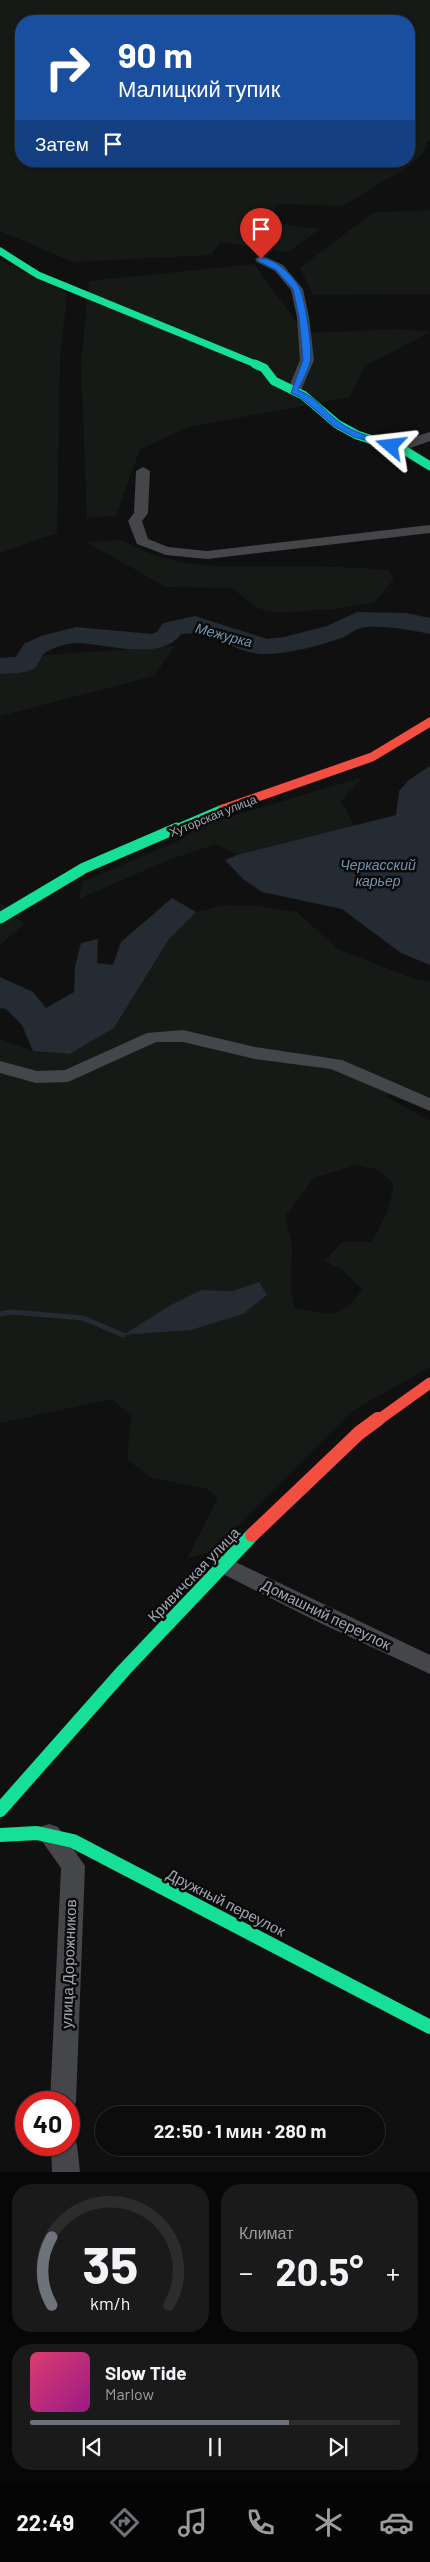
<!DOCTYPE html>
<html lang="ru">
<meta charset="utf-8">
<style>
:root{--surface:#0c0c0d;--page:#1a1a1b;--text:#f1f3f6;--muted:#9a9b9d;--line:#2c2c2e;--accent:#6e727a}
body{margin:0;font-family:Barlow,sans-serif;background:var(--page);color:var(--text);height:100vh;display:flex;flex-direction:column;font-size:19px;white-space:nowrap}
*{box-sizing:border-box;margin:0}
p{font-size:16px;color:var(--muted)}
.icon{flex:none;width:28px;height:28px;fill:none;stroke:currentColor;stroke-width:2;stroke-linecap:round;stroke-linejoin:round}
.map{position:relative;height:2172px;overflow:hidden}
.drawer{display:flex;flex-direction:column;gap:12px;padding:12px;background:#070707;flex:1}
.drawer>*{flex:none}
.hud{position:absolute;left:15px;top:15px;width:400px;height:152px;border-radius:20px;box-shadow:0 1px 4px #0004,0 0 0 1px var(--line);background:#1a4fa0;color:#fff;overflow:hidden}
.speed{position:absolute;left:15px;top:2091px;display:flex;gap:10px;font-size:25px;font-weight:700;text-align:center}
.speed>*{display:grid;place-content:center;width:65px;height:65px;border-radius:50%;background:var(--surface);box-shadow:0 1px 4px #0004,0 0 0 1px var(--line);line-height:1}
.speed .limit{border:8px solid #d22;background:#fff;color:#111}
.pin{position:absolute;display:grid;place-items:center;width:42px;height:42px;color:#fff;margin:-51px -21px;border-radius:50% 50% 50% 0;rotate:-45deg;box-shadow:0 0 5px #0007}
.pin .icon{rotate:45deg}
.me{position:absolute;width:55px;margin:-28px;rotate:287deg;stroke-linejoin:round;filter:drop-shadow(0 0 4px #0008)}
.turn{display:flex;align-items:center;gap:18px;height:105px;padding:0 20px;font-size:22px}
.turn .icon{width:65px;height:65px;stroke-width:2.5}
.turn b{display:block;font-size:35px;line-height:42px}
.then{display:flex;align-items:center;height:48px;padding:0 20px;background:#0003;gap:10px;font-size:19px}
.big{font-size:38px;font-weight:700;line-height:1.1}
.drawer .widget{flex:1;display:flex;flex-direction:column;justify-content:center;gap:8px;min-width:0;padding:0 18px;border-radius:20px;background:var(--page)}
.drawer .dial{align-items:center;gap:0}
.dial svg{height:130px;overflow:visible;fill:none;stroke:var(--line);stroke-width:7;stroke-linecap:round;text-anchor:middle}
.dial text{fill:var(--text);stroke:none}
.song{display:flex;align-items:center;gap:15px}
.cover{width:60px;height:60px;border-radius:8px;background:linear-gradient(135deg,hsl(340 70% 55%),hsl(310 70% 35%))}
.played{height:5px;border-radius:2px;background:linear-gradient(90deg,var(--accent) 70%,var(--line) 70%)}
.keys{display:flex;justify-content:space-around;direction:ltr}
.heat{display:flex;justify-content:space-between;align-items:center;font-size:28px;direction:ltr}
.drawer .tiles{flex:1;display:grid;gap:12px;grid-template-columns:1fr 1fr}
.widget:last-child{grid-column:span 2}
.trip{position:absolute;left:95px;top:2106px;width:290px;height:50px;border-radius:25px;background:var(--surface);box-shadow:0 1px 4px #0004,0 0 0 1px var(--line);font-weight:700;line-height:50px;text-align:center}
.dock{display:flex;height:80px;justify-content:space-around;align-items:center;background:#050505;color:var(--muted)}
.dock .icon{width:35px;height:35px}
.dock .current{color:var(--accent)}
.dock b{font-size:22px;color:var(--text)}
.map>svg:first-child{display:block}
</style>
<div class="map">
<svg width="430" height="2172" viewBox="0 0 430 2172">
<rect width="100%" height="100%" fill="#101011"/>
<!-- green -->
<path fill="#151a16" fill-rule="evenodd" d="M 0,0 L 430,0 L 430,141 L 427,141 L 423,153 L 409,166 L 343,206 L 276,204 L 272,223 L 320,229 L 288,252 L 221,242 L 211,255 L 73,262 L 0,231 ZM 21,21 L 409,21 L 409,161 L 21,161 Z
M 430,210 L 430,294 L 313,295 L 300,268 L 374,212 Z
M 0,260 L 67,294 L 60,358 L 57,533 L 0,553 Z
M 254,264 L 304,333 L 401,329 L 430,332 L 365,366 L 350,397 L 189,427 L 140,449 L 116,516 L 87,518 L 81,364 L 89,281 Z
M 122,540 C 180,572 222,566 285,566 C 319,566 353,567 388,570 L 394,579 L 374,603 L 332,609 L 279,613 L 257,608 L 232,588 L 166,587 L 86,542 Z
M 175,646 L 154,676 L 0,716 L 0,670 L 47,655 Z
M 363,777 L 341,801 L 355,826 L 237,855 L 216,844 L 168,860 L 79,899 L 82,882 L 178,841 L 203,825 Z
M 0,902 L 24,924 L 0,945 Z
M 225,905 L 259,906 L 297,912 L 338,949 L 414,979 L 430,981 L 430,1098 L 404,1086 L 385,1096 L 430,1121 L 430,1367 L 352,1411 L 211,1552 L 187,1558 L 218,1498 L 207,1489 L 152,1478 L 127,1460 L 131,1416 L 112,1399 L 0,1423 L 0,1039 L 33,1051 L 70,1054 L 114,1028 L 169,939 L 196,912 ZM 356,1165 L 379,1170 L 393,1183 C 393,1204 382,1224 371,1242 L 342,1242 L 325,1261 L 344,1271 L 362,1289 C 342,1320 328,1315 295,1308 L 291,1293 L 292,1244 L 285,1217 L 314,1178 ZM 201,1290 L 233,1291 L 216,1321 L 191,1330 L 124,1335 L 169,1306 Z"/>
<!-- water -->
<path fill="#242b32" d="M 430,766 L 430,965 L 401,953 L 342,909 L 262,892 L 243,879 L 225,860 L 237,855 L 396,815 L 399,791 L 409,780 Z
M 172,898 L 196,912 L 169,939 L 114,1028 L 70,1054 L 33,1051 L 22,1025 L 6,1009 L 0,1008 L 0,977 L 33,992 L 46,1008 L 74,992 L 75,967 L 81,943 L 98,939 L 97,963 L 113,965 L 121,942 Z
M 259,1282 L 267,1295 L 243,1314 L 191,1330 L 123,1335 L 169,1306 L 201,1290 L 233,1291 Z"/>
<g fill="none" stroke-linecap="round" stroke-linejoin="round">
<!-- stream -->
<path stroke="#242b32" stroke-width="5" d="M 0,1314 L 12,1312 L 83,1318 L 123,1335"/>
<!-- river -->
<path fill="#242b32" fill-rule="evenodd" d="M 357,612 L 406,613 L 430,618 L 430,634 C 413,630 377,624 361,628 C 355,629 350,634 344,637 C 321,645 293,653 269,654 C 238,656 211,629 181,634 C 162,662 107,644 78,643 C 69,643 53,647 45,653 C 39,658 39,667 31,670 C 21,674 10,673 0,674 L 0,658 L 16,657 L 24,644 L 41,636 L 76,627 L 152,634 L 157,632 L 163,623 L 195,616 L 267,639 L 284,637 L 327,626 Z"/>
<!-- street -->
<path fill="#45464a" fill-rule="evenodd" d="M 261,255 L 283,265 L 303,289 L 309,317 L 314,360 L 299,395 L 294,396 L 287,392 L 300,360 L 297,317 L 291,290 L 275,271 L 257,262 L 255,259 Z
M 430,432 L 430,441 L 410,448 L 409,453 L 399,453 L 395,446 L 401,441 Z
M 143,467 L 150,471 L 148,513 L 142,521 L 148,539 L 168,547 L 207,551 L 430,525 L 430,533 L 207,559 L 166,555 L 137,544 L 128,521 L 134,513 L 136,471 Z
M 183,1030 L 255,1047 L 342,1060 L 430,1098 L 430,1111 L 331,1069 L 255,1059 L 183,1042 L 156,1042 L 68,1082 L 36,1083 L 0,1073 L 0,1061 L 37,1071 L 65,1070 L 147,1033 Z
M 223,1556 L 430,1655 L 430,1674 L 320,1623 L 215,1570 L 212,1564 L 215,1558 Z
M 49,1824 L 58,1827 L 85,1866 L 76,2102 L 72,2110 L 69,2111 L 69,2102 L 50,2102 L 61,1868 L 37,1834 L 40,1827 Z
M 69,2135 L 74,2137 L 77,2145 L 80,2172 L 52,2172 L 51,2145 L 69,2145 Z"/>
<!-- fast-far3 -->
<path stroke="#16e098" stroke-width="7" d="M 0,251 L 38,275 L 258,365"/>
<!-- fast-far2 -->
<path stroke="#16e098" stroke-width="9" d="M 255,364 L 264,368 L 274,381 L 303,395 L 337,424 L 357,435 L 404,450 L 430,466
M 174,830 L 223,809"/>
<!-- fast-far1 -->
<path stroke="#16e098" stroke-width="11" d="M 0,918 L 84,868 L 177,828"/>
<!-- fast -->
<path stroke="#16e098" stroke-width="14" d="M 0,1810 L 124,1670 L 252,1535
M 0,1835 L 37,1833 L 73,1841 L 430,2027"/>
<!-- jam-far2 -->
<path stroke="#f24e42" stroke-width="9" d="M 223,809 L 372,757 L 430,722"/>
<!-- jam-far1 -->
<path stroke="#f24e42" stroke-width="11" d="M 377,1421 L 430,1383"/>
<!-- jam -->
<path stroke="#f24e42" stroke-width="14" d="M 252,1535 L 359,1433 L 378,1419"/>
</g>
<!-- route -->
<path fill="#1a73e8" stroke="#114b97" d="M 258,258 C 273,256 294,276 300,289 C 305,299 313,351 310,362 C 308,371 302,381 298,390 C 315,396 325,412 339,422 C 355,434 376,438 394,444 L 394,448 L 354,437 L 334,426 L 300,397 L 291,393 L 303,360 L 299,317 L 293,289 L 276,270 L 258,261 Z"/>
<g text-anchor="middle" stroke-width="5" stroke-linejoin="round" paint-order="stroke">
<!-- street labels -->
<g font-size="12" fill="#a0a6b3" stroke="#0b0b0c">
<text transform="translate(213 816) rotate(-22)" y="4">Хуторская улица</text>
</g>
<!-- water labels -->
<g font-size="14" font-style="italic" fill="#7494b1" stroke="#0b0b0c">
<text transform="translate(224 635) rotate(15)" y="5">Межурка</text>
<text x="378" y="870">Черкасский<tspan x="378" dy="16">карьер</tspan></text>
</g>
<!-- near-street labels -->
<g font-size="15" fill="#a0a6b3" stroke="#0b0b0c">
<text transform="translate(194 1575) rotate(-46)" y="5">Кривичская улица</text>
<text transform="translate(326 1615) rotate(26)" y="5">Домашний переулок</text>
<text transform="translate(226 1903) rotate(27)" y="5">Дружный переулок</text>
<text transform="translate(69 1964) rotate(-88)" y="5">улица Дорожников</text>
</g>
</g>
</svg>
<div class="speed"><div class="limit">40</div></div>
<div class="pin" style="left:261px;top:259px;background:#d93025"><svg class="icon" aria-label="arrive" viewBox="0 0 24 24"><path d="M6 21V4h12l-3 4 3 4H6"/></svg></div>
<svg class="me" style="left:391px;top:446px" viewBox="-20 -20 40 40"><path d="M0-17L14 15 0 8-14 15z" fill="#1a73e8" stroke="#fff" stroke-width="4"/></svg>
<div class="trip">22:50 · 1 мин · 280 m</div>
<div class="hud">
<div class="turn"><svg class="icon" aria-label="right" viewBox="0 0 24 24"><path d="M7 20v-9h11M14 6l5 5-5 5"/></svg><div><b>90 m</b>Малицкий тупик</div></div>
<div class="then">Затем<svg class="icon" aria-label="arrive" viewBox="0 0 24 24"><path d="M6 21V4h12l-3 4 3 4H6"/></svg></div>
</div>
</div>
<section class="drawer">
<div class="tiles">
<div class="widget dial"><svg viewBox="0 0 100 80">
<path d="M14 69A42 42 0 1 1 86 69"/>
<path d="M14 69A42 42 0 0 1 14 27" stroke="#6e727a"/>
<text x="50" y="56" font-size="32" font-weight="700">35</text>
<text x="50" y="72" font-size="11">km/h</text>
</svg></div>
<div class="widget"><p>Климат</p>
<div class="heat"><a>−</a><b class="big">20.5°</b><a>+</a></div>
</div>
<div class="widget">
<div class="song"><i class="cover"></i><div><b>Slow Tide</b><p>Marlow</p></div></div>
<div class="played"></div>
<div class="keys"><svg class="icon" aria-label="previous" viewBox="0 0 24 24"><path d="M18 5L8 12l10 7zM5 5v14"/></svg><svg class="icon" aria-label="pause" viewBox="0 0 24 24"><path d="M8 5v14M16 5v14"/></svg><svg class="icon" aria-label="next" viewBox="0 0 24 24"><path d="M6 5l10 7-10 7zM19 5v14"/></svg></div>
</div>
</div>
</section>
<nav class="dock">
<b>22:49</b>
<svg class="icon current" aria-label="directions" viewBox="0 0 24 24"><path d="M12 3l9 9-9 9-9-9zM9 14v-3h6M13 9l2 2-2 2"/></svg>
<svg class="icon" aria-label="music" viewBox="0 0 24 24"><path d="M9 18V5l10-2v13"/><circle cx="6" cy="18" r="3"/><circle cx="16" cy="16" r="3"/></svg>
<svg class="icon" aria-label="phone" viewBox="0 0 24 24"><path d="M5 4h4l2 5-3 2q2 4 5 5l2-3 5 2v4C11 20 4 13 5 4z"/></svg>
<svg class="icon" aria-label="climate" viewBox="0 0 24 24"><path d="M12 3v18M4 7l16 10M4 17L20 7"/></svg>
<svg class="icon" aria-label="car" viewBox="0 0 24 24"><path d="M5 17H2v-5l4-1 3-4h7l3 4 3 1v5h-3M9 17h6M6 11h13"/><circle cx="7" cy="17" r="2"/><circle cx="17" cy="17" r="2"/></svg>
</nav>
